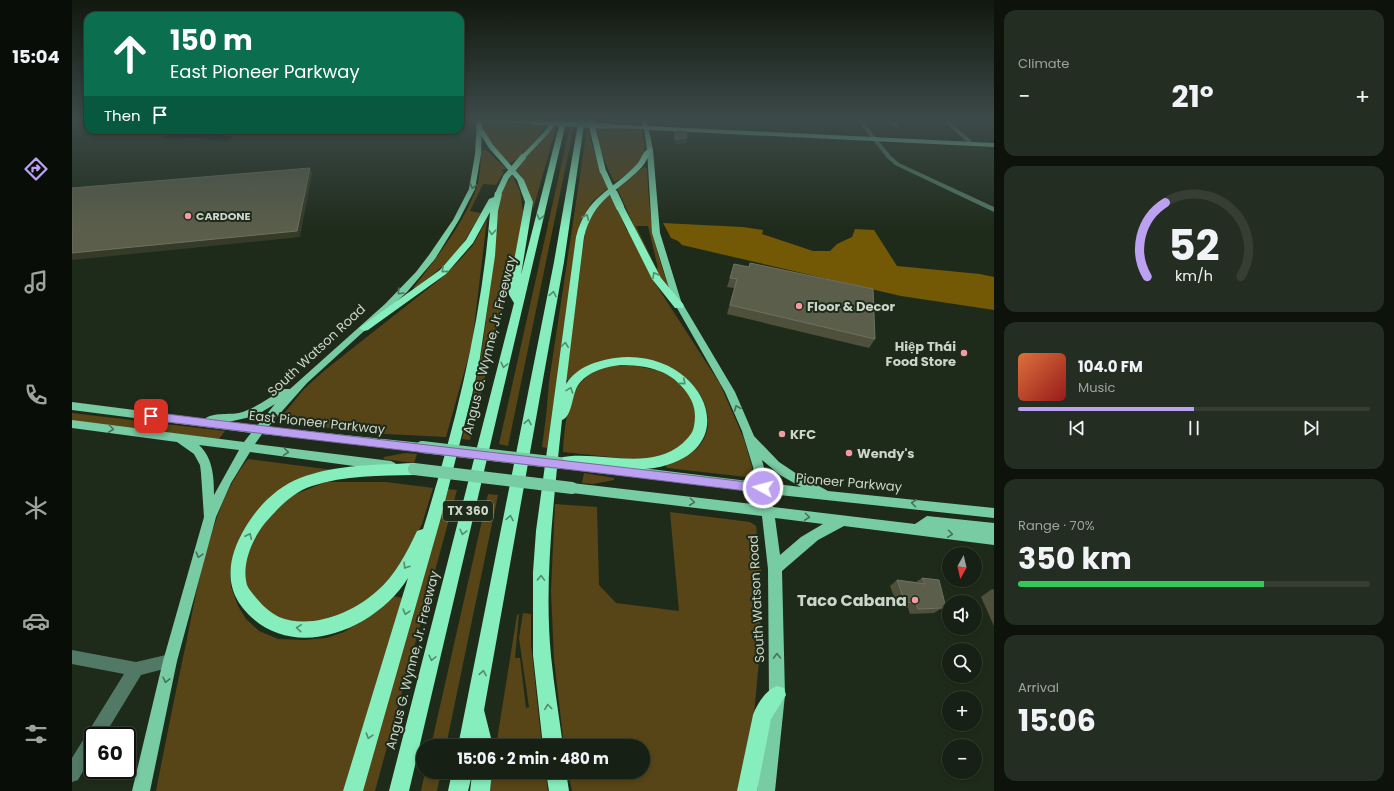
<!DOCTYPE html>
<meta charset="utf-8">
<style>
:root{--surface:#172014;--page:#242d22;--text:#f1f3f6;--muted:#9ea3a0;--line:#363e34;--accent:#bca0f2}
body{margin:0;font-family:Poppins,sans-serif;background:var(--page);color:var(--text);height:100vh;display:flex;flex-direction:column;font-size:15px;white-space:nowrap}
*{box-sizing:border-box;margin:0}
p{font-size:13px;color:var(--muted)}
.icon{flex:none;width:22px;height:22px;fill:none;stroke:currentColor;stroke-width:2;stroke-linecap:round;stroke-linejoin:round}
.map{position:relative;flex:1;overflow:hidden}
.sheet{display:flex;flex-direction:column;gap:10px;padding:10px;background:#0d120b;width:400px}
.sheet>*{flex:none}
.hud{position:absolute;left:12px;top:12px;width:380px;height:122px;border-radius:12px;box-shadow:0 2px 6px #0003,0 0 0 1px var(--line);background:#0b6e4f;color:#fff;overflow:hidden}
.needle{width:26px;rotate:188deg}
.buttons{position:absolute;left:870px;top:547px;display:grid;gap:8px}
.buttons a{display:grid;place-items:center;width:40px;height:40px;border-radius:50%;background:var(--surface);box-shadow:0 2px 6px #0003,0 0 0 1px var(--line);font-size:20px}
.speed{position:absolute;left:12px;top:727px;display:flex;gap:8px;font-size:20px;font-weight:700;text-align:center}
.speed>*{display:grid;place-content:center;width:52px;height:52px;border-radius:50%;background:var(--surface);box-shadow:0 2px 6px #0003,0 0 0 1px var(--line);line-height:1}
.speed .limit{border:2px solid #111;border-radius:6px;background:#fff;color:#111}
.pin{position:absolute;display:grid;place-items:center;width:34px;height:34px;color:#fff;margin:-17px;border-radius:8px;box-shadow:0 2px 6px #0006}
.me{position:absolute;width:44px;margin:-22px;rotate:277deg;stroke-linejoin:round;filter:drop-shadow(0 0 3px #0008)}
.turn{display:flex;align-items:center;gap:14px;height:84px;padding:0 20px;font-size:18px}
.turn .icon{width:52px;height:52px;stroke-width:2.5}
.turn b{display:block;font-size:28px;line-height:34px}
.then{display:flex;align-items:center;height:38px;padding:0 20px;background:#0003;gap:8px;font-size:15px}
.big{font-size:30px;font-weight:700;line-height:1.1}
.sheet .widget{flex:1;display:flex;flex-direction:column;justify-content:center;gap:6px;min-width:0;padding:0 14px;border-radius:12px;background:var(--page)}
.sheet .dial{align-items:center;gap:0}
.dial svg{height:104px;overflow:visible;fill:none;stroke:var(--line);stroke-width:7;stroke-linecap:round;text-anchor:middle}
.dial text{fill:var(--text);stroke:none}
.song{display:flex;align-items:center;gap:12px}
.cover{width:48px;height:48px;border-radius:6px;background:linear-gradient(135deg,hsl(20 70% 55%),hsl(0 70% 35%))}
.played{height:4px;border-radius:2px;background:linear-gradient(90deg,var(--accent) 50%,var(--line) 50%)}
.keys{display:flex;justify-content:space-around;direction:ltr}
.heat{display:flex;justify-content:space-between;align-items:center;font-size:22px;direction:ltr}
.charge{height:6px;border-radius:3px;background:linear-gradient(90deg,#34c759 70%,var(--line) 0)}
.trip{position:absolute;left:344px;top:739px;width:234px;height:40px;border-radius:20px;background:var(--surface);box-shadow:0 2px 6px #0003,0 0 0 1px var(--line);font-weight:700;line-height:40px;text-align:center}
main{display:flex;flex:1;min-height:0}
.tab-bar{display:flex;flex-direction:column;width:72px;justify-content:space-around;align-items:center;background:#090d08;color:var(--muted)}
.tab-bar .icon{width:28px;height:28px}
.tab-bar .on{color:var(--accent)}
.tab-bar b{font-size:18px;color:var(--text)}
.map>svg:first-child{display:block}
</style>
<main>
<nav class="tab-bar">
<b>15:04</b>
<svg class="icon on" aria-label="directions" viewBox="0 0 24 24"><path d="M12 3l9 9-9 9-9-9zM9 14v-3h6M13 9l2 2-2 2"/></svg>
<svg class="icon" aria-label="music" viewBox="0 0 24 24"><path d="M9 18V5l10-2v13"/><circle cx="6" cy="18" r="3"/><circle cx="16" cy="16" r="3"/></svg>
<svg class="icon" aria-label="phone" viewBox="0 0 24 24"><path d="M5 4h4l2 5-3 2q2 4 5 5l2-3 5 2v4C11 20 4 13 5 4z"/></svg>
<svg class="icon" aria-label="climate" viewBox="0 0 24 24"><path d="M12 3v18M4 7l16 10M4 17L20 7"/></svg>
<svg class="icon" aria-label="car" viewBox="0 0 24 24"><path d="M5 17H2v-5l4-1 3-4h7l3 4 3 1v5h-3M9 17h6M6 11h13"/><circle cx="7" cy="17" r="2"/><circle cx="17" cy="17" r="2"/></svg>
<svg class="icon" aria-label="filters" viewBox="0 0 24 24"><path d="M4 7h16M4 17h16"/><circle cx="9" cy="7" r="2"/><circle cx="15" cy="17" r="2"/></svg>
</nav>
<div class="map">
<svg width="922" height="791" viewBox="0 0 922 791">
<rect width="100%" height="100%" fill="#1f2b1a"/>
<!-- green -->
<path fill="#574517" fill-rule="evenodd" d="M 521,118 L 569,118 L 572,124 L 540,122 L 540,120 L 521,121 Z
M 411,121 L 462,124 L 462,125 L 475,124 L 470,130 L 472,130 C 464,138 447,161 437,163 L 424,152 L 409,126 Z
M 498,126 L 502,126 L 436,446 L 427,444 Z
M 481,127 L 484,127 L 461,210 C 459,194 454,182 443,169 Z
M 522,127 L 570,129 C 571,137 574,147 572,155 C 570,164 551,178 542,182 L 525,144 Z
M 515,129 L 517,129 L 519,142 L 536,188 L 520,202 L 508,223 L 475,448 L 470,447 L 474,417 L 477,382 Z
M 409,150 L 414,150 L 435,169 L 429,170 L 432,172 L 424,185 L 411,184 L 398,211 L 409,213 L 389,247 L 371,266 L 343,289 L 341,288 C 362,262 397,216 406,183 C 408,172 409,161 409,150 Z
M 572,167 L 575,168 C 577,212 581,248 598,290 L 596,291 L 576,257 L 545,188 ZM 564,226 L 576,226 L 586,268 L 584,268 Z
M 440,175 L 448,191 L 451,212 L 442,269 L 426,321 L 398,440 L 390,439 C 413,362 418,286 425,206 L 432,187 Z
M 538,192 L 555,231 L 558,231 L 583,283 L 648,384 L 672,439 L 683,478 L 595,468 L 594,465 C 607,460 619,456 628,445 C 646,422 631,387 607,374 C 602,372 551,360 544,360 C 538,360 508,376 500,380 L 494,380 L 514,225 L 519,214 Z
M 415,219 L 400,344 L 374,437 L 294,433 L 206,421 L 232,389 L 253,370 L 367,280 L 386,262 L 401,245 Z
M 554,364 L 584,370 L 598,376 L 613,388 L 626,409 L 621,438 L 594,456 L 566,460 L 491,452 C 495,404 497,368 554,364 Z
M 0,413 L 153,431 L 147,439 L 0,421 Z
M 333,453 L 345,454 L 342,463 L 311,459 L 312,457 Z
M 176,459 L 261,470 L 219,487 L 162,554 L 158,570 L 159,587 L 166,606 L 174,619 L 187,631 L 206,639 L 233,640 L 254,638 L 272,632 L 307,610 L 320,596 L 331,598 L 271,791 L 84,791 C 94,740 104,690 115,639 C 126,584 140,503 176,459 Z
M 512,473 L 542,478 L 542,480 L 521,484 L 510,483 Z
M 254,482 L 314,482 L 361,488 L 350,524 L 336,552 L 324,573 L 295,605 L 249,624 L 206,621 L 193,611 L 173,585 L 173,564 L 175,550 L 187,527 L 219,496 Z
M 375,489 L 385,490 L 303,791 L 290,791 Z
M 416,494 L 426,495 L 374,746 L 359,746 Z
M 483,504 L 525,507 L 527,585 L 544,603 L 607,611 L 598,512 L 678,522 L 684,526 L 689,569 L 688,650 L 681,725 L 666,791 L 500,791 L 496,772 L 571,772 L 571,746 L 492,746 L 482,659 L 479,591 Z
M 451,613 L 459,614 L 459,645 L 470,746 L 424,746 L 445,615 L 447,614 L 443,658 L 448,658 L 454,708 L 457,707 L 447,638 Z
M 353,772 L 369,772 L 365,791 L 349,791 Z
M 420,772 L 473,772 L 476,791 L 418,791 Z"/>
<!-- forest -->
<path fill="#735905" d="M 591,223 L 671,227 L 691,230 L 690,234 L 741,251 L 758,251 L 765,244 L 780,237 L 783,229 L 802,230 L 825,266 L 908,274 L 922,277 L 922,310 L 829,296 L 610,245 L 606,241 L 599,238 Z"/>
<!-- water -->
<path fill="#02110f" d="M 104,132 L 112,132 L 160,136 L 159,139 L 152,141 L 122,138 L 92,139 L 91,137 Z"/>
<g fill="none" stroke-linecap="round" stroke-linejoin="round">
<!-- minor -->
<path fill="#527966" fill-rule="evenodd" d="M 784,118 L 788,118 L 819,156 L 827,163 L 922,207 L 922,212 L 823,165 L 815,158 Z
M 814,118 L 819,118 L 826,125 L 826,127 L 822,127 Z
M 868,118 L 873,118 L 899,140 L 899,142 L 895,142 Z
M 0,650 L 64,662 L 98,654 L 103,656 L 105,661 L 103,666 L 69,675 L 32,736 L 21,736 L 21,754 L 6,780 L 0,782 L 0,758 L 52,674 L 0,664 Z"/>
<!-- major -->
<path fill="#78cca4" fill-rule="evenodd" d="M 388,118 L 462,120 L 465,122 L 462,124 L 410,121 L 409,154 L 403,189 L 387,220 L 363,259 L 335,292 L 235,383 L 196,427 L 350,443 L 354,444 L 355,447 L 354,450 L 350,451 L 190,434 L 183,444 L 319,461 L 323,463 L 325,466 L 323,469 L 319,471 L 178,452 L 159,483 L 144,517 L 105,661 L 78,791 L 60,791 L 91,661 L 132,517 L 129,473 L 128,465 L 122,454 L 105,442 L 0,428 L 0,420 L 172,442 L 179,433 L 0,410 L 0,402 L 133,419 C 140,412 158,415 167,413 C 183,409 198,397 212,389 L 218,389 L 313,304 L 344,272 L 357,255 L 381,220 L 397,189 L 403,154 L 405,120 L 388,119 ZM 203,404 L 185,426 L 156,422 L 183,416 ZM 127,445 L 167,450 L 142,495 C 142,477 141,458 127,445 Z
M 570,118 L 574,118 L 576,126 L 922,143 L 922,147 L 577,130 L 581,150 L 588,233 L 609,301 L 663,392 L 682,436 L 707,462 L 725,474 L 756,491 L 922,508 L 922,518 L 698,494 L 701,507 L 843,524 L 855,516 L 922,523 L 922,545 L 772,526 L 746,540 L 710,571 L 713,695 L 703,791 L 685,791 L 697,695 L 696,569 L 690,516 L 500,493 L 496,492 L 494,488 L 496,484 L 500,483 L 689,505 L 686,492 L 497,469 L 493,467 L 491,464 L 493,461 L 497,459 L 684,482 L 681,467 L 670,431 L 653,392 L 601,301 L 580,233 L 575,150 L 572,129 L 536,128 L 533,126 L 536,124 L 571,126 ZM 690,460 L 708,475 L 729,487 L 696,483 ZM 703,518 L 751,524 L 729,537 L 708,555 Z"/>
<!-- highway -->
<path fill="#86edbd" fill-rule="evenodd" d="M 482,118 L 488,118 L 476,134 L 453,158 L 449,158 L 449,156 L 472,132 Z
M 489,118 L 495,118 L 337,791 L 317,791 L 442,303 L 436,293 L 453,202 L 445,180 L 417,148 L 403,125 L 408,124 L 421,145 L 452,180 L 461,202 L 449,275 Z
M 507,118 L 513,118 L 492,262 L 412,710 L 421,746 L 386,746 L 482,262 Z
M 515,118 L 521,118 L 535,175 L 528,173 Z
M 578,148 L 581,150 C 576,155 574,163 569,168 C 543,194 522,198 512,237 L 494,384 C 505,367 524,361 543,358 C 630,346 679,451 582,468 C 563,471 543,468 524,467 C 516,466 508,465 500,466 C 495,467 490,469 485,468 C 479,530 473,593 479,656 C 482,686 487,716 491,746 L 471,746 L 461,655 L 461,572 L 464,531 L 504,237 C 515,195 538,193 565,164 C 570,159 570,151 578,148 ZM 548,365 C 572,365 596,369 612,389 C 621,400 625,411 622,426 C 621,433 616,438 611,443 C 577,473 526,449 486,458 L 490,420 C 500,417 500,396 505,387 C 514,372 532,367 548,365 Z
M 423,192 L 430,194 L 426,211 L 423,256 L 407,364 L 400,395 L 368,521 L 291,791 L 271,791 L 336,578 C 303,631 216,666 170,607 C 151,582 158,553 173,528 C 185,507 206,486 228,478 C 265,464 304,465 342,463 L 347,465 L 349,469 L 347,473 L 342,475 C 308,476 273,475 240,486 C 221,492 206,508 193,523 C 181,538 169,564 175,585 C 177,590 182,595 186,600 C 191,606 199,613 207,617 C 239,630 281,613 305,591 C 323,576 335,552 345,531 L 351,529 C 383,426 410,320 418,212 L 401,243 L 374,274 L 296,330 L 292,331 L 287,328 L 368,270 L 394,240 L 417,199 L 422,197 Z
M 545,205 L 552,207 L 589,278 L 611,304 L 612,306 L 611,308 L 603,308 L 580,279 L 544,207 Z
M 705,686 L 712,688 L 714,695 L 699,719 L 685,791 L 665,791 L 681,715 C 685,704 694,690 705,686 Z
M 380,772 L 420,772 L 418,791 L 398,791 L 400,775 L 396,791 L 376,791 Z
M 474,772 L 494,772 L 497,791 L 477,791 Z"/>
<!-- major-bridge-far1 -->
<path stroke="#78cca4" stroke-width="5.5" d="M 462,122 L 536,126"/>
<!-- major-bridge -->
<path stroke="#78cca4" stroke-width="12" d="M 350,447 L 487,463
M 342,469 L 500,488"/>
<!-- highway-bridge-far1 -->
<path stroke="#86edbd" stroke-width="6" d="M 532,173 L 542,195
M 426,194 L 434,177 L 451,157"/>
<!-- highway-bridge -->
<path stroke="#86edbd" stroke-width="8" d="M 542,194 L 548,207"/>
</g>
<!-- wall -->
<path fill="#4e503c" d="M 603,131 L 615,138 L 614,143 L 603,144 L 602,136 Z
M 678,263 L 803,339 L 797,348 L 655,314 L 662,288 L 655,287 L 662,264 L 677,267 Z
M 850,578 L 870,608 L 862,613 L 838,614 L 836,608 L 826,607 L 818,586 L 825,580 L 844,582 Z
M 920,589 L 922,590 L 922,626 L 909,597 Z"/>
<!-- shaded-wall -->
<path fill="#353b28" d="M 615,138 L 614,143 L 603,144 L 604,139 Z
M 238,168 L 240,174 L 228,237 L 0,260 L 0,253 Z"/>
<!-- building -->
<path fill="#5b5e4b" stroke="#6d715f" d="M 603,131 L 614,131 L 615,138 L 604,139 Z
M 238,168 L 225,231 L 0,253 L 0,188 Z
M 678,263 L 801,289 L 803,339 L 658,305 L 665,279 L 658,278 L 662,264 L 677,267 Z
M 850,578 L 867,580 L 873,604 L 870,608 L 846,609 L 844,603 L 833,602 L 825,580 L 853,584 Z"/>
<!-- one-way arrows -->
<defs><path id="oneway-chevron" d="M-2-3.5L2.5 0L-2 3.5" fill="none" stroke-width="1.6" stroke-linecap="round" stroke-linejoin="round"/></defs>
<g stroke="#477358">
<use href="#oneway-chevron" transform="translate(401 186) rotate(104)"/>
<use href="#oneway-chevron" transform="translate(328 292) rotate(135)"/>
<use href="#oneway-chevron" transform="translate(665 408) rotate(-113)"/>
<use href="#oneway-chevron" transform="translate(39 429) rotate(7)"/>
<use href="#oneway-chevron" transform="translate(214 452) rotate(7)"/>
<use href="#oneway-chevron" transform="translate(620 502) rotate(7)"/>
<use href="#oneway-chevron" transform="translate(842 503) rotate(-173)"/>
<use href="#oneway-chevron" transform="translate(735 517) rotate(7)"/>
<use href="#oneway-chevron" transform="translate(878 534) rotate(7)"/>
<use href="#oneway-chevron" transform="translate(127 555) rotate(106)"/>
<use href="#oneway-chevron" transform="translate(705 656) rotate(-91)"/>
<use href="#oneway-chevron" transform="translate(94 680) rotate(103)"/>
</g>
<g stroke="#528c6c">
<use href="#oneway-chevron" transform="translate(468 217) rotate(104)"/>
<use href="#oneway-chevron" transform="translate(514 217) rotate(-65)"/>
<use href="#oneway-chevron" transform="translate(420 232) rotate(93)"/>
<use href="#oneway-chevron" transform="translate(372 270) rotate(140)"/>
<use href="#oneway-chevron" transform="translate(583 275) rotate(-120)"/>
<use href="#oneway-chevron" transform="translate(481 294) rotate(-79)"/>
<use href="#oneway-chevron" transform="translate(493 345) rotate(-83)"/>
<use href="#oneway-chevron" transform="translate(432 365) rotate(104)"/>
<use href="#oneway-chevron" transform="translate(611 382) rotate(41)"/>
<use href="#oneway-chevron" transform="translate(498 390) rotate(-70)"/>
<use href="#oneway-chevron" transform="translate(456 422) rotate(-79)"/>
<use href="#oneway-chevron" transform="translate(438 518) rotate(-80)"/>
<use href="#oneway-chevron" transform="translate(391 532) rotate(104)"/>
<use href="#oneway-chevron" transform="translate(177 536) rotate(-65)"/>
<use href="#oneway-chevron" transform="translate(334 566) rotate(123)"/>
<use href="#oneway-chevron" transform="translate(469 578) rotate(-88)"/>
<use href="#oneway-chevron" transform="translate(334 612) rotate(106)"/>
<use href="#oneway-chevron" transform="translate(227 628) rotate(-175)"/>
<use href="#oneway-chevron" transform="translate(360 658) rotate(104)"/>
<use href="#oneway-chevron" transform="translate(411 673) rotate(-79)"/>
<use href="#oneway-chevron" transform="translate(476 707) rotate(-97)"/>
<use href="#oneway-chevron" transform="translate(297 736) rotate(107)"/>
</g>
<!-- sky -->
<linearGradient id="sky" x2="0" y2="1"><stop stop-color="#11180e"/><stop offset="0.52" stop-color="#3c4a49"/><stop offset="1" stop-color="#3c4a49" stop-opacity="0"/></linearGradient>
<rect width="922" height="229" fill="url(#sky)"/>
<!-- route -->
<path fill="#bca0f2" stroke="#7a689d" d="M 79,412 C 283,438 487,459 691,484 L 695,485 L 697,488 L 695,492 L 691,493 C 487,467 283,446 79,420 L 74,416 Z"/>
<!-- markers -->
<g fill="#f49aa2" stroke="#1f2b1a" stroke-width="1.5">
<circle cx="116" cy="216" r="4"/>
<circle cx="727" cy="306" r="4"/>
<circle cx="892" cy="353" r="4"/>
<circle cx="710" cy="434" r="4"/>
<circle cx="777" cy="453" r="4"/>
<circle cx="843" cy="600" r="4"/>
</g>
<g text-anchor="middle" stroke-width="4" stroke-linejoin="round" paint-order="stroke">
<!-- far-poi labels -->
<g font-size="11" font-weight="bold" fill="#ccd5ca" stroke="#1f2b1a" text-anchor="start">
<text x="124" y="220">CARDONE</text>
</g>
<!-- shield labels -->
<rect fill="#1f2b1a" stroke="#98a295" stroke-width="1" x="371" y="501" width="50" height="20" rx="3"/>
<g font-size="12" font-weight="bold" fill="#ccd5ca">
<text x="396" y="515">TX 360</text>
</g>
<!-- poi labels -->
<g font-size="13" font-weight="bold" fill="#ccd5ca" stroke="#1f2b1a" text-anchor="start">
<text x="735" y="311">Floor &amp; Decor</text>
<text x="884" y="351" text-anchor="end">Hiệp Thái<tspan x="884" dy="15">Food Store</tspan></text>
<text x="718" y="439">KFC</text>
<text x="785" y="458">Wendy's</text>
</g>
<!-- street labels -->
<g font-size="13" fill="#ccd5ca" stroke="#1f2b1a">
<text transform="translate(417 345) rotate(-76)" y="5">Angus G. Wynne, Jr. Freeway</text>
<text transform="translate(244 350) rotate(-43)" y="5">South Watson Road</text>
<text transform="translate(245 422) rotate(6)" y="5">East Pioneer Parkway</text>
<text transform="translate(777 482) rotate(5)" y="5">Pioneer Parkway</text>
<text transform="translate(684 599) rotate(-93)" y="5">South Watson Road</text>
<text transform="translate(340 660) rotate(-76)" y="5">Angus G. Wynne, Jr. Freeway</text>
</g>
<!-- near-poi labels -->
<g font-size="16" font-weight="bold" fill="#ccd5ca" stroke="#1f2b1a" text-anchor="end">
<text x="835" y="606">Taco Cabana</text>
</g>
</g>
</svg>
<div class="buttons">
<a><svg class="needle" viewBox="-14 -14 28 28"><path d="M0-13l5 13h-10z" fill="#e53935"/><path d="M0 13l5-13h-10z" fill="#9ea3a0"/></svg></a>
<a><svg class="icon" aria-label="sound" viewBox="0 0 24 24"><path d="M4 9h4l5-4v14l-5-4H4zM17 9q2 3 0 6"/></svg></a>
<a><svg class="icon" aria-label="search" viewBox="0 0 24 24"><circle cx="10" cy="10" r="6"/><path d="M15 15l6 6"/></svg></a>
<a>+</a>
<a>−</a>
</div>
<div class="speed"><div class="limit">60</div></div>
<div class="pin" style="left:79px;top:416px;background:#d93025"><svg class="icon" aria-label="arrive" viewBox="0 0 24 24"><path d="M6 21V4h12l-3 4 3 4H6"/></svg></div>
<svg class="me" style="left:691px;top:488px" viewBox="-20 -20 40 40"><circle r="17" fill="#bca0f2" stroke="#fff" stroke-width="3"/><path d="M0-11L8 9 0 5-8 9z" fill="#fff"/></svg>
<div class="trip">15:06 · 2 min · 480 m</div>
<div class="hud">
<div class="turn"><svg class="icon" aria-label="ahead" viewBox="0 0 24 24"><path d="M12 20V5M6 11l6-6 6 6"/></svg><div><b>150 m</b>East Pioneer Parkway</div></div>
<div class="then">Then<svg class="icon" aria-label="arrive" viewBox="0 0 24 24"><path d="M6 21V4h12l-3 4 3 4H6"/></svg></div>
</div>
</div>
<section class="sheet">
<div class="widget"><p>Climate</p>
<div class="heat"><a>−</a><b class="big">21°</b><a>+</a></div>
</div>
<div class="widget dial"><svg viewBox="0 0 100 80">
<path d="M14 69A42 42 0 1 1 86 69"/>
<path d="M14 69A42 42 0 0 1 28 12" stroke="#bca0f2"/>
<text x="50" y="56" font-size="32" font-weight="700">52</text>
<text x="50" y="72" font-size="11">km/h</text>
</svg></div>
<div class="widget">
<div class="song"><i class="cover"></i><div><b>104.0 FM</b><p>Music</p></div></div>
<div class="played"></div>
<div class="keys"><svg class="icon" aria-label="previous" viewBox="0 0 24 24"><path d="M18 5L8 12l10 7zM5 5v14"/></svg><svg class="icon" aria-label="pause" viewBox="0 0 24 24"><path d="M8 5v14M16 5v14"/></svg><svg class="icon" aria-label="next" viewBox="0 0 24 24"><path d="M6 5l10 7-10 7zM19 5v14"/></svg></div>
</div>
<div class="widget"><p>Range · 70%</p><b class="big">350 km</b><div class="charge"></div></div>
<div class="widget"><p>Arrival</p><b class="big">15:06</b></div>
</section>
</main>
